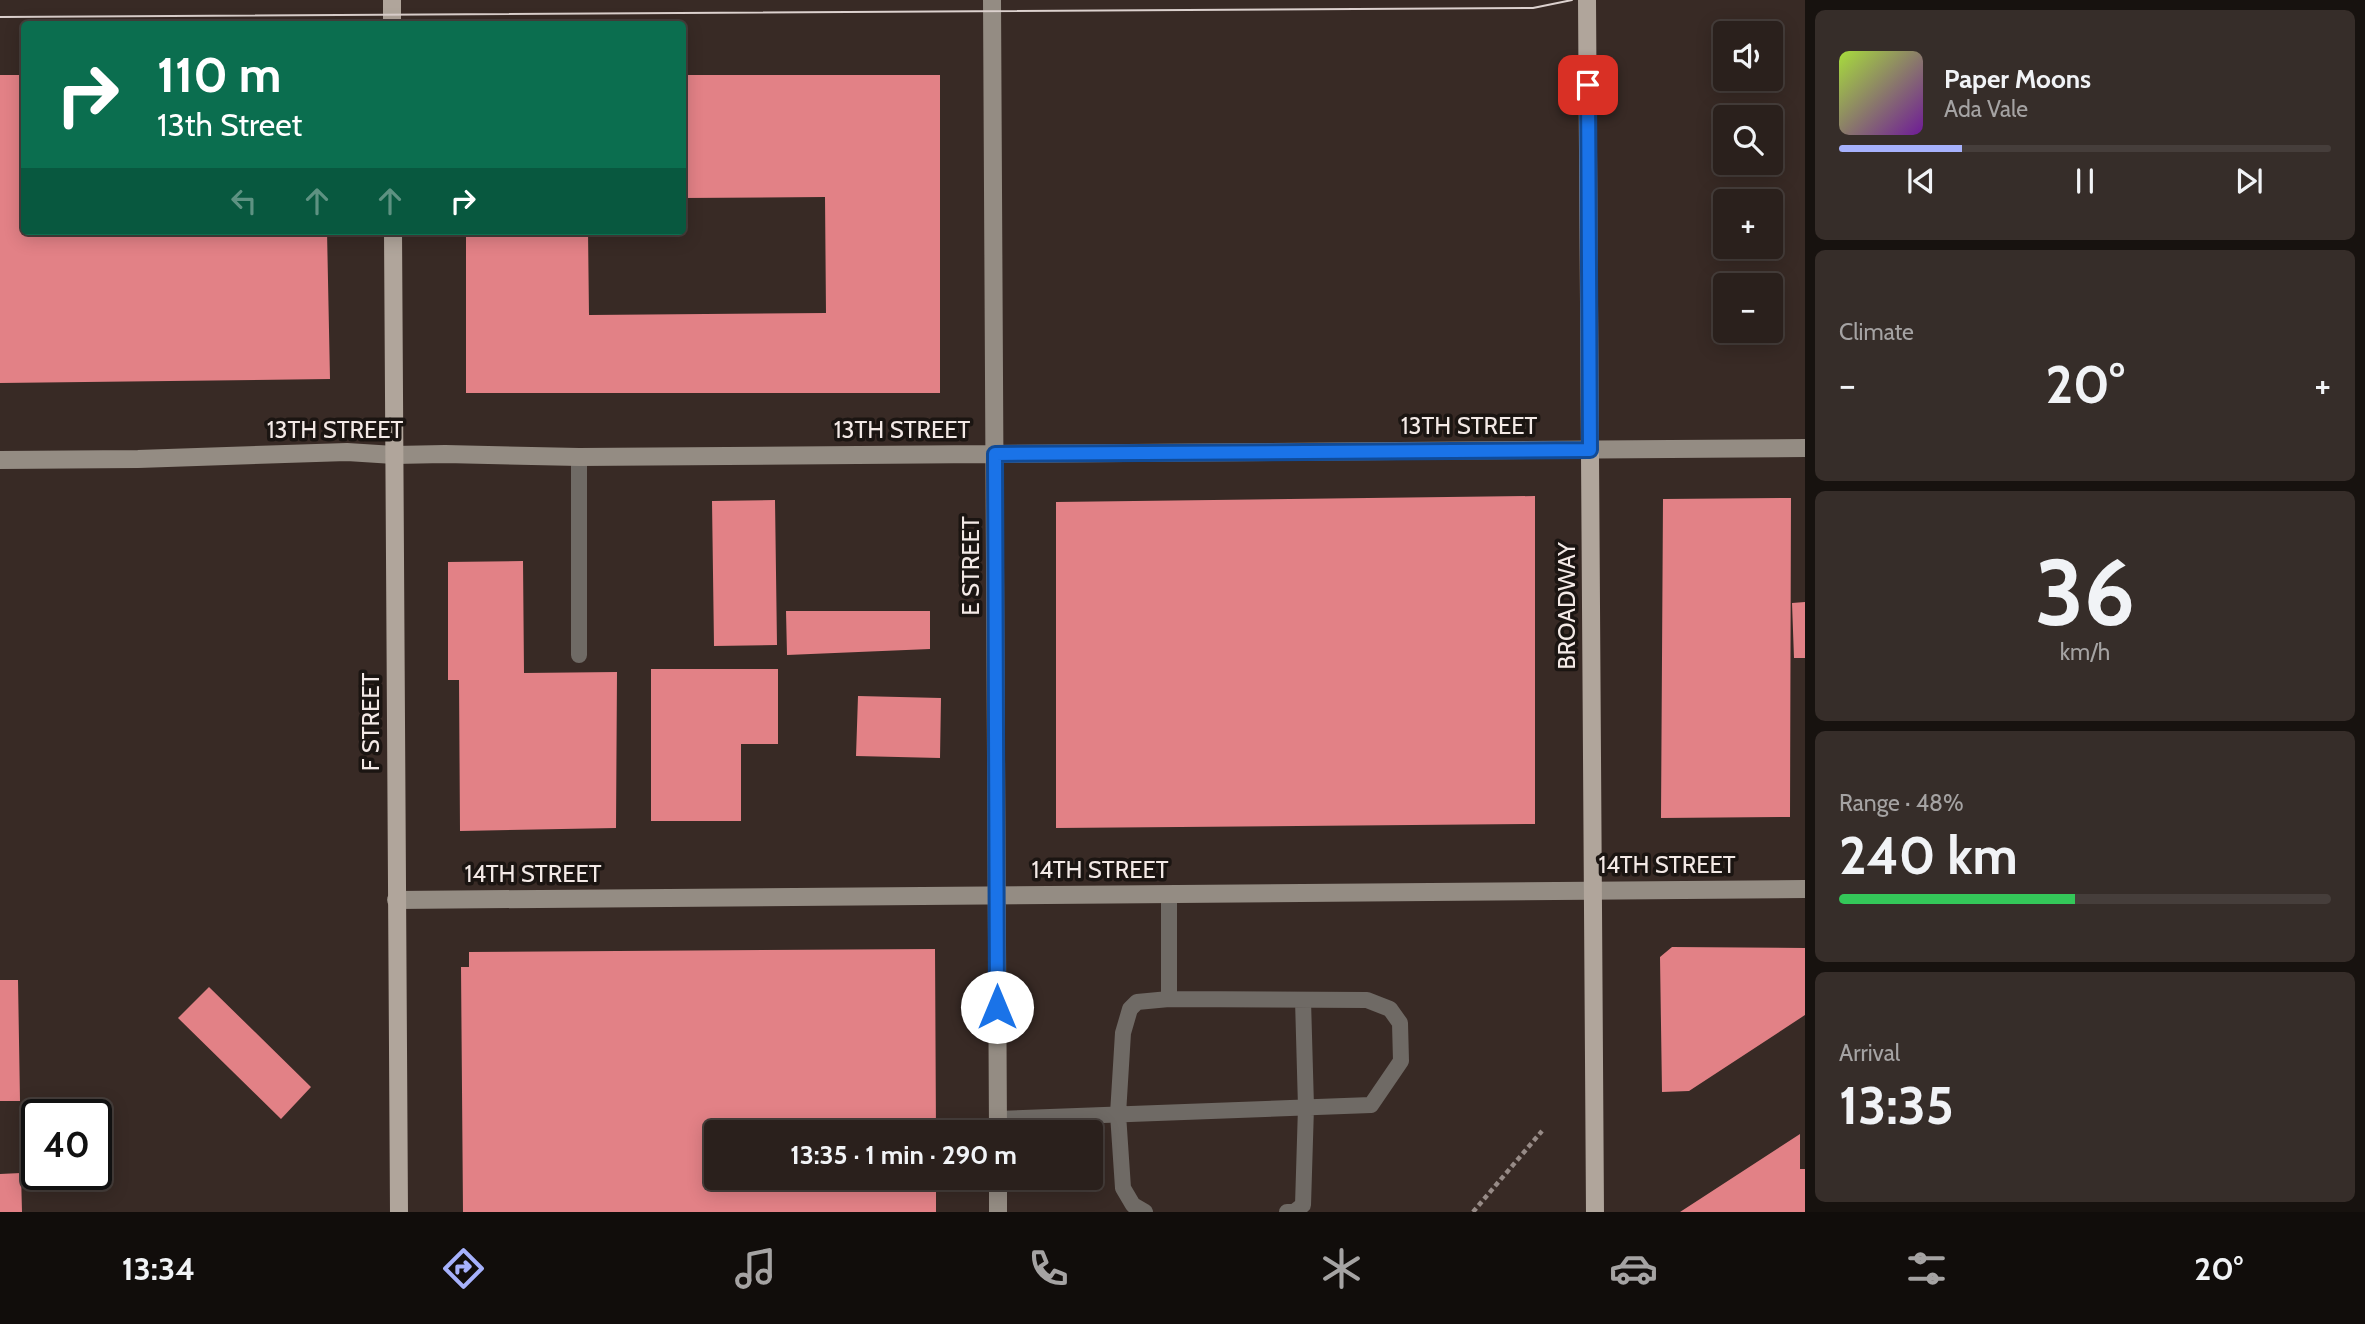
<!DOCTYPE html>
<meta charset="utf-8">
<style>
:root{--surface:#2a201c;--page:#362d29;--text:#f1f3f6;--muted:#a5a3a3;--line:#463e3b;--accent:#a6b1fc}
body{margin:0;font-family:Cabin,sans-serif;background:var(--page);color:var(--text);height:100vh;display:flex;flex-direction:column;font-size:26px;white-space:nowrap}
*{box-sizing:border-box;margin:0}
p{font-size:23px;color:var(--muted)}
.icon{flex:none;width:38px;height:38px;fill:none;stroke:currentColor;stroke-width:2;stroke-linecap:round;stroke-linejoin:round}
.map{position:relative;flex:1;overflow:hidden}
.details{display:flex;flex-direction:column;gap:10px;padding:10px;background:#17120f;width:560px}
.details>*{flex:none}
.banner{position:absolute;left:21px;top:21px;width:665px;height:214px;border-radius:7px;box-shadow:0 4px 18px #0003,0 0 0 2px var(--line);background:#0b6e4f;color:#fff;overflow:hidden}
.tools{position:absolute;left:1713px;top:21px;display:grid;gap:14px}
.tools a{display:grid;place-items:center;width:70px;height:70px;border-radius:7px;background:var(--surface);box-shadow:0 4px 18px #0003,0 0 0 2px var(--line);font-size:35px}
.speed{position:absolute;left:21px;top:1099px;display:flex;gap:14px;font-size:35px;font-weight:700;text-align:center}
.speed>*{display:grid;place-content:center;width:91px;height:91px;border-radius:50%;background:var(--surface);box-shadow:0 4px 18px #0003,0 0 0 2px var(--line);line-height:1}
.speed .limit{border:4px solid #111;border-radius:10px;background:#fff;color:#111}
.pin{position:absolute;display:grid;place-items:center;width:60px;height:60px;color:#fff;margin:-30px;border-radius:14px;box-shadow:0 4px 10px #0006}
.me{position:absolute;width:77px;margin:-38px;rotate:0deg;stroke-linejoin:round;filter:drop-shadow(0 0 5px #0008)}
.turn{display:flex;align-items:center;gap:24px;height:147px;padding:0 21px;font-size:32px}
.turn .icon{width:91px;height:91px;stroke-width:2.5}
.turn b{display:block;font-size:49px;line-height:60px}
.lanes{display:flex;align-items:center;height:66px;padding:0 21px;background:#0003;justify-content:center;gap:35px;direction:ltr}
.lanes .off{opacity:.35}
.big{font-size:52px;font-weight:700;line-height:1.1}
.details .tile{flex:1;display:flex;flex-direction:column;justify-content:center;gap:10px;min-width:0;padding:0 24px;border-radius:10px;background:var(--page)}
.details .dial{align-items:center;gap:0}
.dial b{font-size:91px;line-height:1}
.song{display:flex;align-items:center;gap:21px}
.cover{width:84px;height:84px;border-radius:10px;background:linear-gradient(135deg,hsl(80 70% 55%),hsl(280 70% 35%))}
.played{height:7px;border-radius:4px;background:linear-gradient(90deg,var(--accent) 25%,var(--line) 25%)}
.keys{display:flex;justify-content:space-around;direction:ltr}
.heat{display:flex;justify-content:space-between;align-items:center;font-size:38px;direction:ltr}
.charge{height:10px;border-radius:5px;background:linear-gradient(90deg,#34c759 48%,var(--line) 0)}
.trip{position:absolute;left:704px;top:1120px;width:399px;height:70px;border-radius:7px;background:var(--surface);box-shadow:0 4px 18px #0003,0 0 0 2px var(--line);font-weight:700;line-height:70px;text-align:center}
.tabs{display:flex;height:112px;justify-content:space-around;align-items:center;background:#110d0b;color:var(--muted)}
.tabs .icon{width:49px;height:49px}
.tabs .on{color:var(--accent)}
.tabs b{font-size:32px;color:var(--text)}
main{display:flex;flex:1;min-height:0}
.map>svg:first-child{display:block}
</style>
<main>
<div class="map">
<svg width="1805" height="1212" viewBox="0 0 1805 1212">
<rect width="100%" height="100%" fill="#382a25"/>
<!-- building -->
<path fill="#e28186" d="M 0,75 L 24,75 L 24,231 L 327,231 L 330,379 L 0,383 Z
M 682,75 L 940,75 L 940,393 L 466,393 L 466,231 L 588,231 L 589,315 L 826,313 L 825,197 L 682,198 Z
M 1535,496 L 1535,824 L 1056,828 L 1056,502 Z
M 1791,498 L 1790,817 L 1661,818 L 1663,499 Z
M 775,500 L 777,645 L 714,646 L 712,501 Z
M 523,561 L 524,673 L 617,672 L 616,828 L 460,831 L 459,680 L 448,680 L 448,562 Z
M 1805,602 L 1805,658 L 1794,658 L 1792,603 Z
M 786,611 L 930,611 L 930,649 L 787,655 Z
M 651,669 L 778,669 L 778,744 L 741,744 L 741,821 L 651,821 Z
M 858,696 L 941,698 L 940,758 L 856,756 Z
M 1672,947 L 1805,948 L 1805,1015 L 1689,1091 L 1662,1092 L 1660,957 Z
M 935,949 L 936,1132 L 716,1132 L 716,1178 L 936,1178 L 936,1212 L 463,1212 L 461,967 L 469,967 L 469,952 Z
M 0,980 L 18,980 L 20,1101 L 0,1101 Z
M 209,987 L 311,1087 L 281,1119 L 178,1018 Z
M 1800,1134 L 1800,1169 L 1805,1169 L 1805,1212 L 1680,1212 Z
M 21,1173 L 22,1212 L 0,1212 L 0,1174 Z"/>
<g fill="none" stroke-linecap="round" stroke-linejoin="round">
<!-- path -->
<path stroke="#978b87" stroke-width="4.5" stroke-dasharray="5 3.5" stroke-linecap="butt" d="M 1473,1212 L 1542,1131"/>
<!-- lane -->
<path stroke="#6f6a65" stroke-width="16" d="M 579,457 L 579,655
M 998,1119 L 1371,1105 L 1401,1061 L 1400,1023 L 1390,1009 L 1367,1000 L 1169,999 L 1169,894
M 1145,1212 L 1133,1205 L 1123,1188 L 1118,1114 L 1123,1033 L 1130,1009 L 1137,1002 L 1169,999
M 1287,1212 L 1294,1212 L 1303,1205 L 1306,1107 L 1303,1000"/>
<!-- secondary -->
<path stroke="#948c83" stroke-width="18" d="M 992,0 L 998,1132
M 0,460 L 138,459 L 347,452 L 394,455 L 445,454 L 579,457 L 1805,448
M 396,900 L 1805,889
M 998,1178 L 998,1212"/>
<!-- primary -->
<path stroke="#b0a59b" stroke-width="18" d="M 392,0 L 392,24
M 1587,0 L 1595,1212
M 393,231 L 399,1212"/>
<!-- tram -->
<path stroke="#dcd1ce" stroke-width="2" d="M 0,17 L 1533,8 L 1572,0"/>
</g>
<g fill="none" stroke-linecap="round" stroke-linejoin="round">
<!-- route casing -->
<g stroke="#114b97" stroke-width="18">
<path id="route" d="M 997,1007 L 995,454 L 1590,450 L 1588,85"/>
</g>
<!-- route -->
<use href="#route" stroke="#1a73e8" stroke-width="12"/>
</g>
<g text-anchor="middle" stroke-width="7" stroke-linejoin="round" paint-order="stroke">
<!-- street labels -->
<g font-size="24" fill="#f3e9e6" stroke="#1b1512">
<text x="1469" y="434">13TH STREET</text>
<text x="335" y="438">13TH STREET</text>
<text x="902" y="438">13TH STREET</text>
<text transform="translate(971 566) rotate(-90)" y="8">E STREET</text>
<text transform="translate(1567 606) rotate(-90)" y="8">BROADWAY</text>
<text transform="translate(371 722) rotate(-90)" y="8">F STREET</text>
<text x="1667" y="873">14TH STREET</text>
<text x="1100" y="878">14TH STREET</text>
<text x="533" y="882">14TH STREET</text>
</g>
</g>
</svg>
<div class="tools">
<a><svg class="icon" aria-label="sound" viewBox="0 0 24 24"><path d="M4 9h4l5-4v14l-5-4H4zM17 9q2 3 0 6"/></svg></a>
<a><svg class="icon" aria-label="search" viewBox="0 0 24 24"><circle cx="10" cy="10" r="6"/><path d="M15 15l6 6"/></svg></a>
<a>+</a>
<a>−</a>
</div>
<div class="speed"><div class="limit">40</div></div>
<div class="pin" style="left:1588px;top:85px;background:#d93025"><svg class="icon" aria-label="arrive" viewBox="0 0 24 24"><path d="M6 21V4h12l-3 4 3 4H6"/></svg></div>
<svg class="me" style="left:997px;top:1007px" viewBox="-20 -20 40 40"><circle r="19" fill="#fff"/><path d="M0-13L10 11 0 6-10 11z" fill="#1a73e8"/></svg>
<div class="trip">13:35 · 1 min · 290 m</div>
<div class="banner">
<div class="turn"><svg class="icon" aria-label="right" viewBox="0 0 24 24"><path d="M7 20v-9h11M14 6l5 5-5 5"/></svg><div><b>110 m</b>13th Street</div></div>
<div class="lanes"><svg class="icon off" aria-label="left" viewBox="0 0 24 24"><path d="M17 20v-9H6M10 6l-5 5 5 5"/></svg><svg class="icon off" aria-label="ahead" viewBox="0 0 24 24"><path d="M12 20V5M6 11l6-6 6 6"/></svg><svg class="icon off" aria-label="ahead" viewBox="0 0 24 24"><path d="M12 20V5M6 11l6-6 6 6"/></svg><svg class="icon" aria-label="right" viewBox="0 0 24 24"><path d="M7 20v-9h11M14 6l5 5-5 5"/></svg></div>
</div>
</div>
<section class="details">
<div class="tile">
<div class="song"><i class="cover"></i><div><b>Paper Moons</b><p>Ada Vale</p></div></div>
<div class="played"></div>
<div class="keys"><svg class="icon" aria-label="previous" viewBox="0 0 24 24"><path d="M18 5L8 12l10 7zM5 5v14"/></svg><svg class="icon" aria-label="pause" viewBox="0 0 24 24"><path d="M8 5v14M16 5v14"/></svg><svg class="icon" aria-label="next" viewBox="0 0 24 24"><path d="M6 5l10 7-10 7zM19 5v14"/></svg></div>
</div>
<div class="tile"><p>Climate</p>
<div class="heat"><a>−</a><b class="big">20°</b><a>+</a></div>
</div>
<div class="tile dial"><b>36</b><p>km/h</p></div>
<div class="tile"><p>Range · 48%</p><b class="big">240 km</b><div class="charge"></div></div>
<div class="tile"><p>Arrival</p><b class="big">13:35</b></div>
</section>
</main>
<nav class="tabs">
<b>13:34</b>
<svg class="icon on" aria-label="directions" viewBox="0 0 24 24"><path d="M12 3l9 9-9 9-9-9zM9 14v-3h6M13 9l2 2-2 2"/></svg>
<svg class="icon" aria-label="music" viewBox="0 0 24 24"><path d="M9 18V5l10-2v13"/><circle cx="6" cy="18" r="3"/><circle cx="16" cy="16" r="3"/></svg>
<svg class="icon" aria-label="phone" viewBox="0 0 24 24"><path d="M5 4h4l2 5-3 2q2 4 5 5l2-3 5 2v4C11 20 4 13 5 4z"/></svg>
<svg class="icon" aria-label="climate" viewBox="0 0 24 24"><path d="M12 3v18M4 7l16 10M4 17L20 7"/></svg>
<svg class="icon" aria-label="car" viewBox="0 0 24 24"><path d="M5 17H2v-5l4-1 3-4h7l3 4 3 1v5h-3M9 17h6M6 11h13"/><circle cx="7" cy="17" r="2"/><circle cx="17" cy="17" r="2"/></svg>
<svg class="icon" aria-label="filters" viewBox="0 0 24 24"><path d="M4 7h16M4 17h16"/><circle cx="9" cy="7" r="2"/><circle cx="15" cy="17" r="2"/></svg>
<b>20°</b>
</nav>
